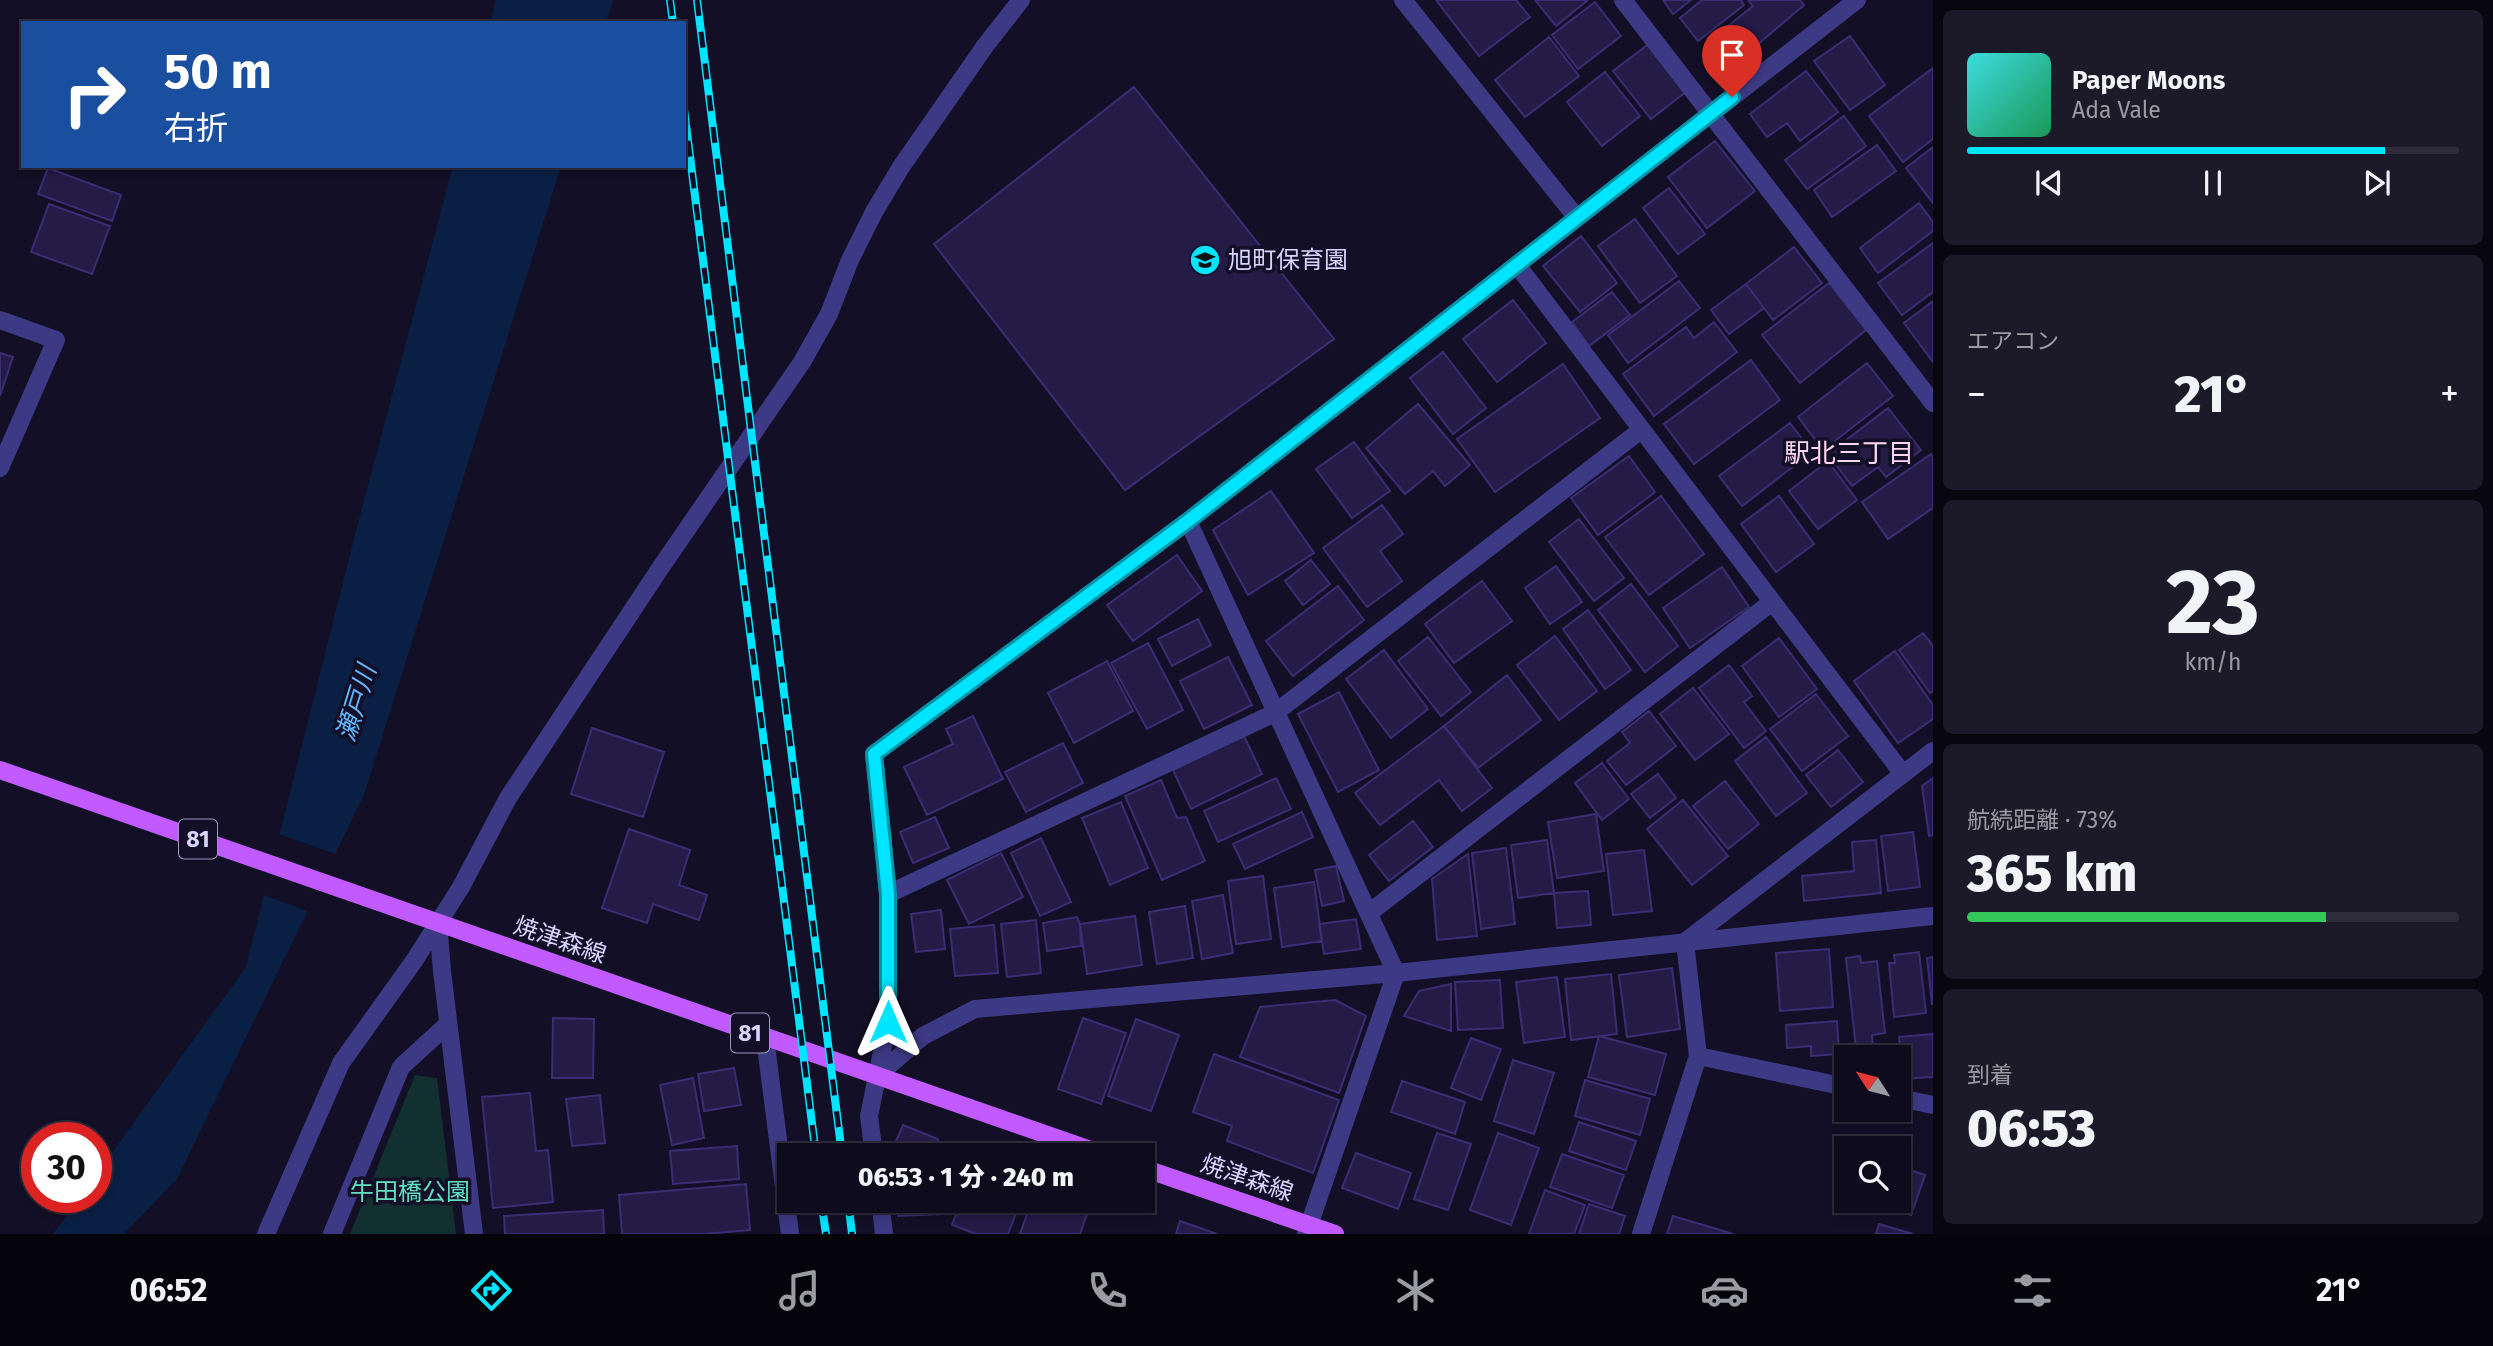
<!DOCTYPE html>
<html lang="ja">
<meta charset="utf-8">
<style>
:root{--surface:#0e0b1c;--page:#1c1929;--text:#f1f3f6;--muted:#9b9ba3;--line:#2e2b3b;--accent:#00e5ff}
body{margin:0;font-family:"Fira Sans","Noto Sans JP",sans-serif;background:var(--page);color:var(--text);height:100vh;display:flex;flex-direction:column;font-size:26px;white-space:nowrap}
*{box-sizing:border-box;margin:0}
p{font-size:23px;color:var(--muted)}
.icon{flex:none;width:38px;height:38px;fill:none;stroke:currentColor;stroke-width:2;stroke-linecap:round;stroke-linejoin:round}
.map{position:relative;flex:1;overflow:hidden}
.panel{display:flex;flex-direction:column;gap:10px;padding:10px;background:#08060f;width:560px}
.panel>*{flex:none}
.top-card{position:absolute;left:21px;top:21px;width:665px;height:147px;border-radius:0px;box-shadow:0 4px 10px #0003,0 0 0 2px var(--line);background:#1a4fa0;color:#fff;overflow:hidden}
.needle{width:46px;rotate:306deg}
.controls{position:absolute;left:1834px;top:1045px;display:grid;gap:14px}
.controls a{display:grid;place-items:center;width:77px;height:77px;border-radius:0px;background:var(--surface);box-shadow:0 4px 10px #0003,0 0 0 2px var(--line);font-size:35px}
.speed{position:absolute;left:21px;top:1122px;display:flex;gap:14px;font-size:35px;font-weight:700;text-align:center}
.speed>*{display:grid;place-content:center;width:91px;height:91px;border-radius:50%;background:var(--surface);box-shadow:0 4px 10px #0003,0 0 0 2px var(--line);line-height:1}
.speed .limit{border:10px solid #d22;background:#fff;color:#111}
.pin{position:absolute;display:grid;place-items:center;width:60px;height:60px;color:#fff;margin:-72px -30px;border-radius:50% 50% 50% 0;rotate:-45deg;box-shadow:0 0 7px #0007}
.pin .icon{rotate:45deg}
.me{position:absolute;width:77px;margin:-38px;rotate:0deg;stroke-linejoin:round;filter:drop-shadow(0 0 5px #0008)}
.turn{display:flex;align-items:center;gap:24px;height:147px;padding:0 28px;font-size:32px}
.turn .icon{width:91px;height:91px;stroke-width:2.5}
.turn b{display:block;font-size:49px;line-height:60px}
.big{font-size:52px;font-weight:800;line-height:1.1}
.panel .tile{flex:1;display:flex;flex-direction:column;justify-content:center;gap:10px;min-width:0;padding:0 24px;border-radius:10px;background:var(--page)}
.panel .dial{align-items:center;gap:0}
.dial b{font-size:91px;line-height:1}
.song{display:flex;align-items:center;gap:21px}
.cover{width:84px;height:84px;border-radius:10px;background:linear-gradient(135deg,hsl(180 70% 55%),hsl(150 70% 35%))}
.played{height:7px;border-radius:4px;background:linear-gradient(90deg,var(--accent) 85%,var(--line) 85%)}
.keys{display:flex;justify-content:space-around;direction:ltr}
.heat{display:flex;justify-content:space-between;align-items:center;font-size:38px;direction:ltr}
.charge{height:10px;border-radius:5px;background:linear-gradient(90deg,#34c759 73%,var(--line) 0)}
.trip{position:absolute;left:777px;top:1143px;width:378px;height:70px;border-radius:0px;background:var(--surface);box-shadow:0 4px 10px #0003,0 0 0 2px var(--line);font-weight:800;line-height:70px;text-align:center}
.menu{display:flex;height:112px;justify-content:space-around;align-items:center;background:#06040b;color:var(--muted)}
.menu .icon{width:49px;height:49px}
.menu .selected{color:var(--accent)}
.menu b{font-size:32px;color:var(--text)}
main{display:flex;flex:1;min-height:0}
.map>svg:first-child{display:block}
</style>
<main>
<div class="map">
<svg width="1933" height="1234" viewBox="0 0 1933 1234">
<rect width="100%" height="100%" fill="#130f26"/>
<!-- green -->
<path fill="#12302f" d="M 415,1075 L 437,1078 L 456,1234 L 350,1234 Z"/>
<!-- water -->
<path fill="#0a1f44" d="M 496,0 L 613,0 L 606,23 L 490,23 Z
M 453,166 L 561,166 L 364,795 L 177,1179 L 124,1234 L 53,1234 L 80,1197 L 96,1197 L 96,1175 L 246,967 L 358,523 Z"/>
<!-- pier -->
<path fill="#130f26" d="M 276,833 L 338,855 L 310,912 L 261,894 Z"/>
<!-- building -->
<path fill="#241b47" stroke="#3b2d73" stroke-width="2" d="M 1436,0 L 1516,0 L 1530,17 L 1479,56 Z
M 1535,0 L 1588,0 L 1556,26 Z
M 1663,0 L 1691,0 L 1673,14 Z
M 1702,0 L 1741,0 L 1744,5 L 1698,41 L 1680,18 Z
M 1748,0 L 1800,0 L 1804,5 L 1744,56 L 1723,30 L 1753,6 Z
M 1595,2 L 1621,36 L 1578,69 L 1552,35 Z
M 1850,36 L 1885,85 L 1850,110 L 1814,61 Z
M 1549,37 L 1579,76 L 1525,117 L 1495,80 Z
M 1650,43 L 1687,91 L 1651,119 L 1613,71 Z
M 1933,68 L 1933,139 L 1903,162 L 1869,116 Z
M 1806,71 L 1838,112 L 1800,141 L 1787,123 L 1767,137 L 1750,114 Z
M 1605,72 L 1640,116 L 1602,146 L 1567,102 Z
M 1134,87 L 1334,339 L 1125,490 L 934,244 Z
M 1844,116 L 1866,146 L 1807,189 L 1785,160 Z
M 1715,141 L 1755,191 L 1707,228 L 1668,177 Z
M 1877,145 L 1896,171 L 1832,217 L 1814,190 Z
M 1933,147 L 1933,203 L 1906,168 Z
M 48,168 L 121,195 L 112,221 L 38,194 Z
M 1669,188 L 1705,234 L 1678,254 L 1643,208 Z
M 1919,203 L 1933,222 L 1933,231 L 1878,273 L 1860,248 Z
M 49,204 L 110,226 L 92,274 L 31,252 Z
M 1635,219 L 1677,276 L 1640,303 L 1598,246 Z
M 1581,236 L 1617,283 L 1580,312 L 1543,266 Z
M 1933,243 L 1933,292 L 1902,315 L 1878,283 Z
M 1794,247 L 1822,283 L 1773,320 L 1746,284 Z
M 1679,281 L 1700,308 L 1628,363 L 1608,335 Z
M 1829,283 L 1866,330 L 1800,383 L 1762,335 Z
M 1746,284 L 1764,308 L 1729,334 L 1711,310 Z
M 1612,292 L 1630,315 L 1589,346 L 1572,322 Z
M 1513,300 L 1546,343 L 1497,382 L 1463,339 Z
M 1933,301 L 1933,362 L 1904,323 Z
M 1714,322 L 1737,352 L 1654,416 L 1623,374 L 1686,327 L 1694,338 Z
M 1443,352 L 1486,408 L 1453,434 L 1410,378 Z
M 0,353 L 13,357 L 0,396 Z
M 1751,360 L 1780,400 L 1694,464 L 1664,424 Z
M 1867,363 L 1893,396 L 1823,450 L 1798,417 Z
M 1563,364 L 1600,418 L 1495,492 L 1457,439 Z
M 1418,404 L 1470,465 L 1445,486 L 1433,471 L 1405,494 L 1366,448 Z
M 1888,408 L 1921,450 L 1886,477 L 1878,467 L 1852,486 L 1828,454 Z
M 1790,423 L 1812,452 L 1742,506 L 1719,476 Z
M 1354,442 L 1390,491 L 1352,518 L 1316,469 Z
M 1931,454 L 1933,457 L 1933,508 L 1888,539 L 1862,502 Z
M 1629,456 L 1655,492 L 1598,535 L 1571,498 Z
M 1828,461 L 1857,500 L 1818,529 L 1789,491 Z
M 1271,491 L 1314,553 L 1248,595 L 1213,530 Z
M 1661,496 L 1704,554 L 1649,595 L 1605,537 Z
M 1779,496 L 1814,544 L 1776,572 L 1741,524 Z
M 1382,505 L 1403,534 L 1380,551 L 1402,581 L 1367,607 L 1323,548 Z
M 1579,519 L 1624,578 L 1594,601 L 1549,542 Z
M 1177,555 L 1202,591 L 1133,641 L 1107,605 Z
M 1311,560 L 1330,584 L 1303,605 L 1285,581 Z
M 1556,566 L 1582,602 L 1550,624 L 1525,588 Z
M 1722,567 L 1749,607 L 1690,648 L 1663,608 Z
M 1482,581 L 1512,621 L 1454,663 L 1425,624 Z
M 1631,584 L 1678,646 L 1645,672 L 1598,610 Z
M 1338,586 L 1364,620 L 1293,676 L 1266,641 Z
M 1588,610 L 1631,670 L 1605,689 L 1563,629 Z
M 1198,619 L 1211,645 L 1172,666 L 1158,639 Z
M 1923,633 L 1933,646 L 1933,691 L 1930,693 L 1899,650 Z
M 1555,636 L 1597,691 L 1559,720 L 1517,665 Z
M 1428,637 L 1471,692 L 1441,716 L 1398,661 Z
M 1779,638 L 1817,689 L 1779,717 L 1742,666 Z
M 1148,643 L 1183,710 L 1147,729 L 1111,663 Z
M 1384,650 L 1428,709 L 1391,738 L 1346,679 Z
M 1895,651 L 1933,705 L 1933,719 L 1898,743 L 1854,681 Z
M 1228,657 L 1252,705 L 1204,729 L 1180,681 Z
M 1107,661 L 1133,711 L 1074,743 L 1048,693 Z
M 1729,665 L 1752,696 L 1744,702 L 1766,731 L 1744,748 L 1699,688 Z
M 1507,675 L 1541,720 L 1478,768 L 1444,726 Z
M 1693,688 L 1729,734 L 1695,760 L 1660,714 Z
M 1339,692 L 1379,770 L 1338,792 L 1298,714 Z
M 1816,694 L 1848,736 L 1802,771 L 1770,729 Z
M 1649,711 L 1676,746 L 1626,785 L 1607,761 L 1630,743 L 1622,732 Z
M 973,716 L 1003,779 L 927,815 L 904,767 L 953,744 L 946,729 Z
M 1444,726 L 1492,788 L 1462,811 L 1439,780 L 1380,825 L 1355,793 Z
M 592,728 L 664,752 L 643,817 L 571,794 Z
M 1244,736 L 1262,774 L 1191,809 L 1173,770 Z
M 1766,737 L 1807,793 L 1776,816 L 1735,761 Z
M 1063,743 L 1083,783 L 1026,812 L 1005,772 Z
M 1838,750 L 1863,782 L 1831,807 L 1806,775 Z
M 1602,763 L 1629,799 L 1602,820 L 1575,783 Z
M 1658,774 L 1676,798 L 1650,818 L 1631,794 Z
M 1276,778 L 1291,809 L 1218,842 L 1204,811 Z
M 1933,778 L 1933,835 L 1929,836 L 1922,786 Z
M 1161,780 L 1177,818 L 1186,817 L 1205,861 L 1162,880 L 1125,796 Z
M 1725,781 L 1759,824 L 1728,849 L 1693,806 Z
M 1683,800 L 1728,856 L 1692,885 L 1647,829 Z
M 1121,802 L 1148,868 L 1110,885 L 1082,818 Z
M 1302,812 L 1313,837 L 1245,869 L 1233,844 Z
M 1596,814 L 1604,871 L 1557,878 L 1548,822 Z
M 935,817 L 949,848 L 913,863 L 900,832 Z
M 1413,821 L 1433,847 L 1389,881 L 1369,855 Z
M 629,829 L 690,850 L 679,885 L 707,895 L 699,920 L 653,904 L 647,923 L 602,908 Z
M 1913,832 L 1920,887 L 1888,891 L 1881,836 Z
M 1041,838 L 1071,902 L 1040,916 L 1011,853 Z
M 1547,840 L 1554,893 L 1518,898 L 1511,845 Z
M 1876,840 L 1881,893 L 1804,901 L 1802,876 L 1854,871 L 1852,842 Z
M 1506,848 L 1515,924 L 1481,929 L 1472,853 Z
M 1644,850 L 1652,911 L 1613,915 L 1606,854 Z
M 1001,853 L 1023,897 L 969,924 L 947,880 Z
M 1468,854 L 1477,936 L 1437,940 L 1432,879 Z
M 1336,866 L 1344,901 L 1322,906 L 1315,870 Z
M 1263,876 L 1271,939 L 1236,944 L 1228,881 Z
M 1314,882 L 1322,941 L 1282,947 L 1274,888 Z
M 1588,891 L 1591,925 L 1557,928 L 1554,893 Z
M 1223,895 L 1233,953 L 1202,959 L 1192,901 Z
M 1185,906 L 1193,958 L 1157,964 L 1149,912 Z
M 941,910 L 945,949 L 916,952 L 911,914 Z
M 1135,916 L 1142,965 L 1087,974 L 1080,924 Z
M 1077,917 L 1080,924 L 1081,946 L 1047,951 L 1043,923 Z
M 1356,919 L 1361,949 L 1324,954 L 1319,924 Z
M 1036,920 L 1041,973 L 1007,977 L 1001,924 Z
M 994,925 L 998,973 L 955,976 L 950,929 Z
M 1829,949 L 1833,1007 L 1780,1011 L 1776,953 Z
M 1919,952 L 1926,1013 L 1894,1017 L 1889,963 L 1895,963 L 1894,955 Z
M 1860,956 L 1861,963 L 1877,961 L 1885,1033 L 1872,1035 L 1874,1057 L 1857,1057 L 1846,958 Z
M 1933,957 L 1933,1004 L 1932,1004 L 1927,958 Z
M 1672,968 L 1680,1029 L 1627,1037 L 1619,975 Z
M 1611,974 L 1617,1034 L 1571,1040 L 1565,979 Z
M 1557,977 L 1565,1037 L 1524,1043 L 1516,982 Z
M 1500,980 L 1503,1028 L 1458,1030 L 1455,982 Z
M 1451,984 L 1451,1031 L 1404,1016 L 1419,991 Z
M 1335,1000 L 1366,1016 L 1339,1093 L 1240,1057 L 1260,1007 Z
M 553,1018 L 594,1019 L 593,1078 L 552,1078 Z
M 1083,1018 L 1126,1033 L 1101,1104 L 1058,1089 Z
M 1136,1019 L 1179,1035 L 1151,1111 L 1108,1096 Z
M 1837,1021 L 1839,1054 L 1811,1056 L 1811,1046 L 1787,1048 L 1786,1025 Z
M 1933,1034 L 1933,1077 L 1903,1079 L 1899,1037 Z
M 1599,1036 L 1666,1054 L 1655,1095 L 1588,1077 Z
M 1471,1038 L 1501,1049 L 1481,1100 L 1451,1088 Z
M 1214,1054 L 1339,1100 L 1313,1173 L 1227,1141 L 1232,1126 L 1193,1112 Z
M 1513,1060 L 1554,1073 L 1534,1134 L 1494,1121 Z
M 734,1068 L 741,1105 L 704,1111 L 698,1074 Z
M 693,1078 L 704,1138 L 672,1145 L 660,1085 Z
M 1585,1080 L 1650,1099 L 1640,1135 L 1575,1116 Z
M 1402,1081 L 1465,1102 L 1455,1134 L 1391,1112 Z
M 530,1093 L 536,1151 L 548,1150 L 553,1202 L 493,1208 L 482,1097 Z
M 600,1095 L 605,1143 L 572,1146 L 566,1099 Z
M 1579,1122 L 1636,1141 L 1626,1170 L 1569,1151 Z
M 903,1125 L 938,1139 L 931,1155 L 890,1155 Z
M 1437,1133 L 1471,1144 L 1448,1210 L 1414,1199 Z
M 1498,1133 L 1539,1148 L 1511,1225 L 1470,1210 Z
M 737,1146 L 739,1179 L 673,1184 L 670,1151 Z
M 1356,1153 L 1411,1173 L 1398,1209 L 1342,1188 Z
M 1562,1154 L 1624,1175 L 1612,1208 L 1550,1187 Z
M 1899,1166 L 1925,1175 L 1911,1215 L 1885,1206 L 1887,1200 L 1899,1200 Z
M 746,1184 L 750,1230 L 704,1234 L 622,1234 L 619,1195 Z
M 1545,1190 L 1585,1205 L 1574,1234 L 1529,1234 Z
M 898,1200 L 944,1200 L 945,1214 L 898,1216 Z
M 961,1200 L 1021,1200 L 1008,1234 L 976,1234 L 952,1225 Z
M 1032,1200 L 1092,1200 L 1080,1234 L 1020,1234 Z
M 1589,1204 L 1625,1216 L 1619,1234 L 1579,1234 Z
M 603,1210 L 604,1234 L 505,1234 L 504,1216 Z
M 1673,1216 L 1733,1234 L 1667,1234 Z
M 1180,1221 L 1217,1234 L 1176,1234 Z
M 1879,1224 L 1913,1234 L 1876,1234 Z"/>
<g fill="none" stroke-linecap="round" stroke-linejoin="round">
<!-- minor -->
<path stroke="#3d3a85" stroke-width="18" d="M 1403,0 L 1577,218
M 1623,0 L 1933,403
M 1517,265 L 1903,774
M 0,320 L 56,340 L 0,468
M 1188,521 L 1396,973 L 1306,1234
M 888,894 L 1275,713 L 1641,430
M 1369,913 L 1772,602
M 438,923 L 442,971 L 474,1234
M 765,1038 L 790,1234
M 1698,1056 L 1846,1087
M 1899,1098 L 1933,1105
M 874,1155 L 869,1116 L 888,1022 L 888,894 L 874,754 L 1188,521 L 1857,0
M 880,1200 L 884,1234
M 266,1234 L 341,1063 L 414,961 L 461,887 L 508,798 L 661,567 L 802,362 L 829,314 L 850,260 L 874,212 L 901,167 L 985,46 L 1021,0
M 332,1234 L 401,1067 L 448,1024
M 1641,1234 L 1698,1056 L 1685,942 L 1933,751"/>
<!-- tertiary -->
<path stroke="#3d3a85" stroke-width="18" d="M 877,1076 L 923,1036 L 975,1009 L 1396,973 L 1933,916"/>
<!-- primary -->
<path stroke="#c25bff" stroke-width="18" d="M 0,770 L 1105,1155
M 1143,1168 L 1335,1234"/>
<!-- rail casing -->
<g stroke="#00e5ff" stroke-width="8">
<path id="rail" d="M 670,0 L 673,23
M 697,0 L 842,1155
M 684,109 L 816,1155
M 821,1200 L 826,1234
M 848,1200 L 852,1234"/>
</g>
<!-- rail -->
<use href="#rail" stroke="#130f26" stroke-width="5" stroke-dasharray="16" stroke-linecap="butt"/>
</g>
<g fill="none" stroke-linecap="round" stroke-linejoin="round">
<!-- route casing -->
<g stroke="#0095a6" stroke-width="18">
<path id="route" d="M 888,1022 L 888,894 L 874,754 L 1188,521 L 1732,97"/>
</g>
<!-- route -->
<use href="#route" stroke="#00e5ff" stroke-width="12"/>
</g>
<!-- icons -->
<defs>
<g id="school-disc" transform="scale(1.575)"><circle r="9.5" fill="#00e5ff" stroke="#130f26"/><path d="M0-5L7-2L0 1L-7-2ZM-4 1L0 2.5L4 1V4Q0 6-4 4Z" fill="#111"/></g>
</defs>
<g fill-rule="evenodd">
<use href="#school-disc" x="1205" y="260"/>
</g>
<g text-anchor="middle" stroke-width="7" stroke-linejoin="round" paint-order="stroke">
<!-- shield labels -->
<g fill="#130f26" stroke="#9e99be" stroke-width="2">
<rect x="179" y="819.5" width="38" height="39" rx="5"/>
<rect x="731" y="1013.5" width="38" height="39" rx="5"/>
</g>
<g font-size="23" font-weight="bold" fill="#d9d4ff">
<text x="198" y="847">81</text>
<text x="750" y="1041">81</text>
</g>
<!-- poi labels -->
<g font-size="24" fill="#d9d4ff" stroke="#130f26" text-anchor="start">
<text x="1228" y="268">旭町保育園</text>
</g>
<!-- street labels -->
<g font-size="24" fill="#d9d4ff" stroke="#130f26">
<text transform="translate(560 940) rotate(19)" y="8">焼津森線</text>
<text transform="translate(1247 1178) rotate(19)" y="8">焼津森線</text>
</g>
<!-- park labels -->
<g font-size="24" fill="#5fe0c0" stroke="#130f26">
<text x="410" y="1200">牛田橋公園</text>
</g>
<!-- neighbourhood labels -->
<g font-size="26" fill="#ffd6f0" stroke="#130f26">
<text x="1849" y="462">駅北三丁目</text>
</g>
<!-- water labels -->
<g font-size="26" font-style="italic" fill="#62b6ff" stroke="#130f26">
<text transform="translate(356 703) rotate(-73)" y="9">瀬戸川</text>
</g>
</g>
</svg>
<div class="controls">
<a><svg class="needle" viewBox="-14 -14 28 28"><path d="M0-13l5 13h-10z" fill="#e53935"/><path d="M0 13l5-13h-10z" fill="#9b9ba3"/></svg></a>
<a><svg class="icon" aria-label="search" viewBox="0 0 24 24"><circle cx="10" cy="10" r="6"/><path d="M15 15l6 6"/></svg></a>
</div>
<div class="speed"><div class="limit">30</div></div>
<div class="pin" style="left:1732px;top:97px;background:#d93025"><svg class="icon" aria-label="arrive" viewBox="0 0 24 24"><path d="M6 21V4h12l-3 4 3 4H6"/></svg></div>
<svg class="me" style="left:888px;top:1022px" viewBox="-20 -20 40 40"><path d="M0-17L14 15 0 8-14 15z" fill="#00e5ff" stroke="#fff" stroke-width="4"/></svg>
<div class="trip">06:53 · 1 分 · 240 m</div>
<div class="top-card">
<div class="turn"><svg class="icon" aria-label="right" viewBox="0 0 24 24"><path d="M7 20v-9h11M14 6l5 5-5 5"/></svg><div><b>50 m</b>右折</div></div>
</div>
</div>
<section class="panel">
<div class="tile">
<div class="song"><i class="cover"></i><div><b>Paper Moons</b><p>Ada Vale</p></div></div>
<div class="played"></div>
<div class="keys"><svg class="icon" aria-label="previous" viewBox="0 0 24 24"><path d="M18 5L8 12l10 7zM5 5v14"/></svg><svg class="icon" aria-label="pause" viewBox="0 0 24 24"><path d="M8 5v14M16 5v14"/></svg><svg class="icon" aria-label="next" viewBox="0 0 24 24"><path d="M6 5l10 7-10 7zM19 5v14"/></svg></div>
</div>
<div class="tile"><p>エアコン</p>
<div class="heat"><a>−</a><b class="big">21°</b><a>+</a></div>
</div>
<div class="tile dial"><b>23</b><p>km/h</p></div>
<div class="tile"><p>航続距離 · 73%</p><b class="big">365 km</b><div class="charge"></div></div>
<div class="tile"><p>到着</p><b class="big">06:53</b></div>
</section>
</main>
<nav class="menu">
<b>06:52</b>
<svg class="icon selected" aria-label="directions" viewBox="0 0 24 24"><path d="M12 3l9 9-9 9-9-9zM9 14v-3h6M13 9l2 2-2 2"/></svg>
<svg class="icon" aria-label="music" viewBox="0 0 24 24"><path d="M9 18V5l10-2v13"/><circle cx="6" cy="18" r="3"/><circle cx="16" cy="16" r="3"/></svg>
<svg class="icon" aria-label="phone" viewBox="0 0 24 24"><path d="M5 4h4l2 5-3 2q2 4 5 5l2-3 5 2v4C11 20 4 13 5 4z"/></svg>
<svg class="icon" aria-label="climate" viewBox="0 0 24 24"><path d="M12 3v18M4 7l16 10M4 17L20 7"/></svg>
<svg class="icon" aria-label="car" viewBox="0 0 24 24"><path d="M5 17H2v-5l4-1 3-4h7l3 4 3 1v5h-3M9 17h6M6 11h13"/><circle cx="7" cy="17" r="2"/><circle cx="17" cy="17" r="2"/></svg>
<svg class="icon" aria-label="filters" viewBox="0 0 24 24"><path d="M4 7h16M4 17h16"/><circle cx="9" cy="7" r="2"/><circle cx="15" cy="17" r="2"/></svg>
<b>21°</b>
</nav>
